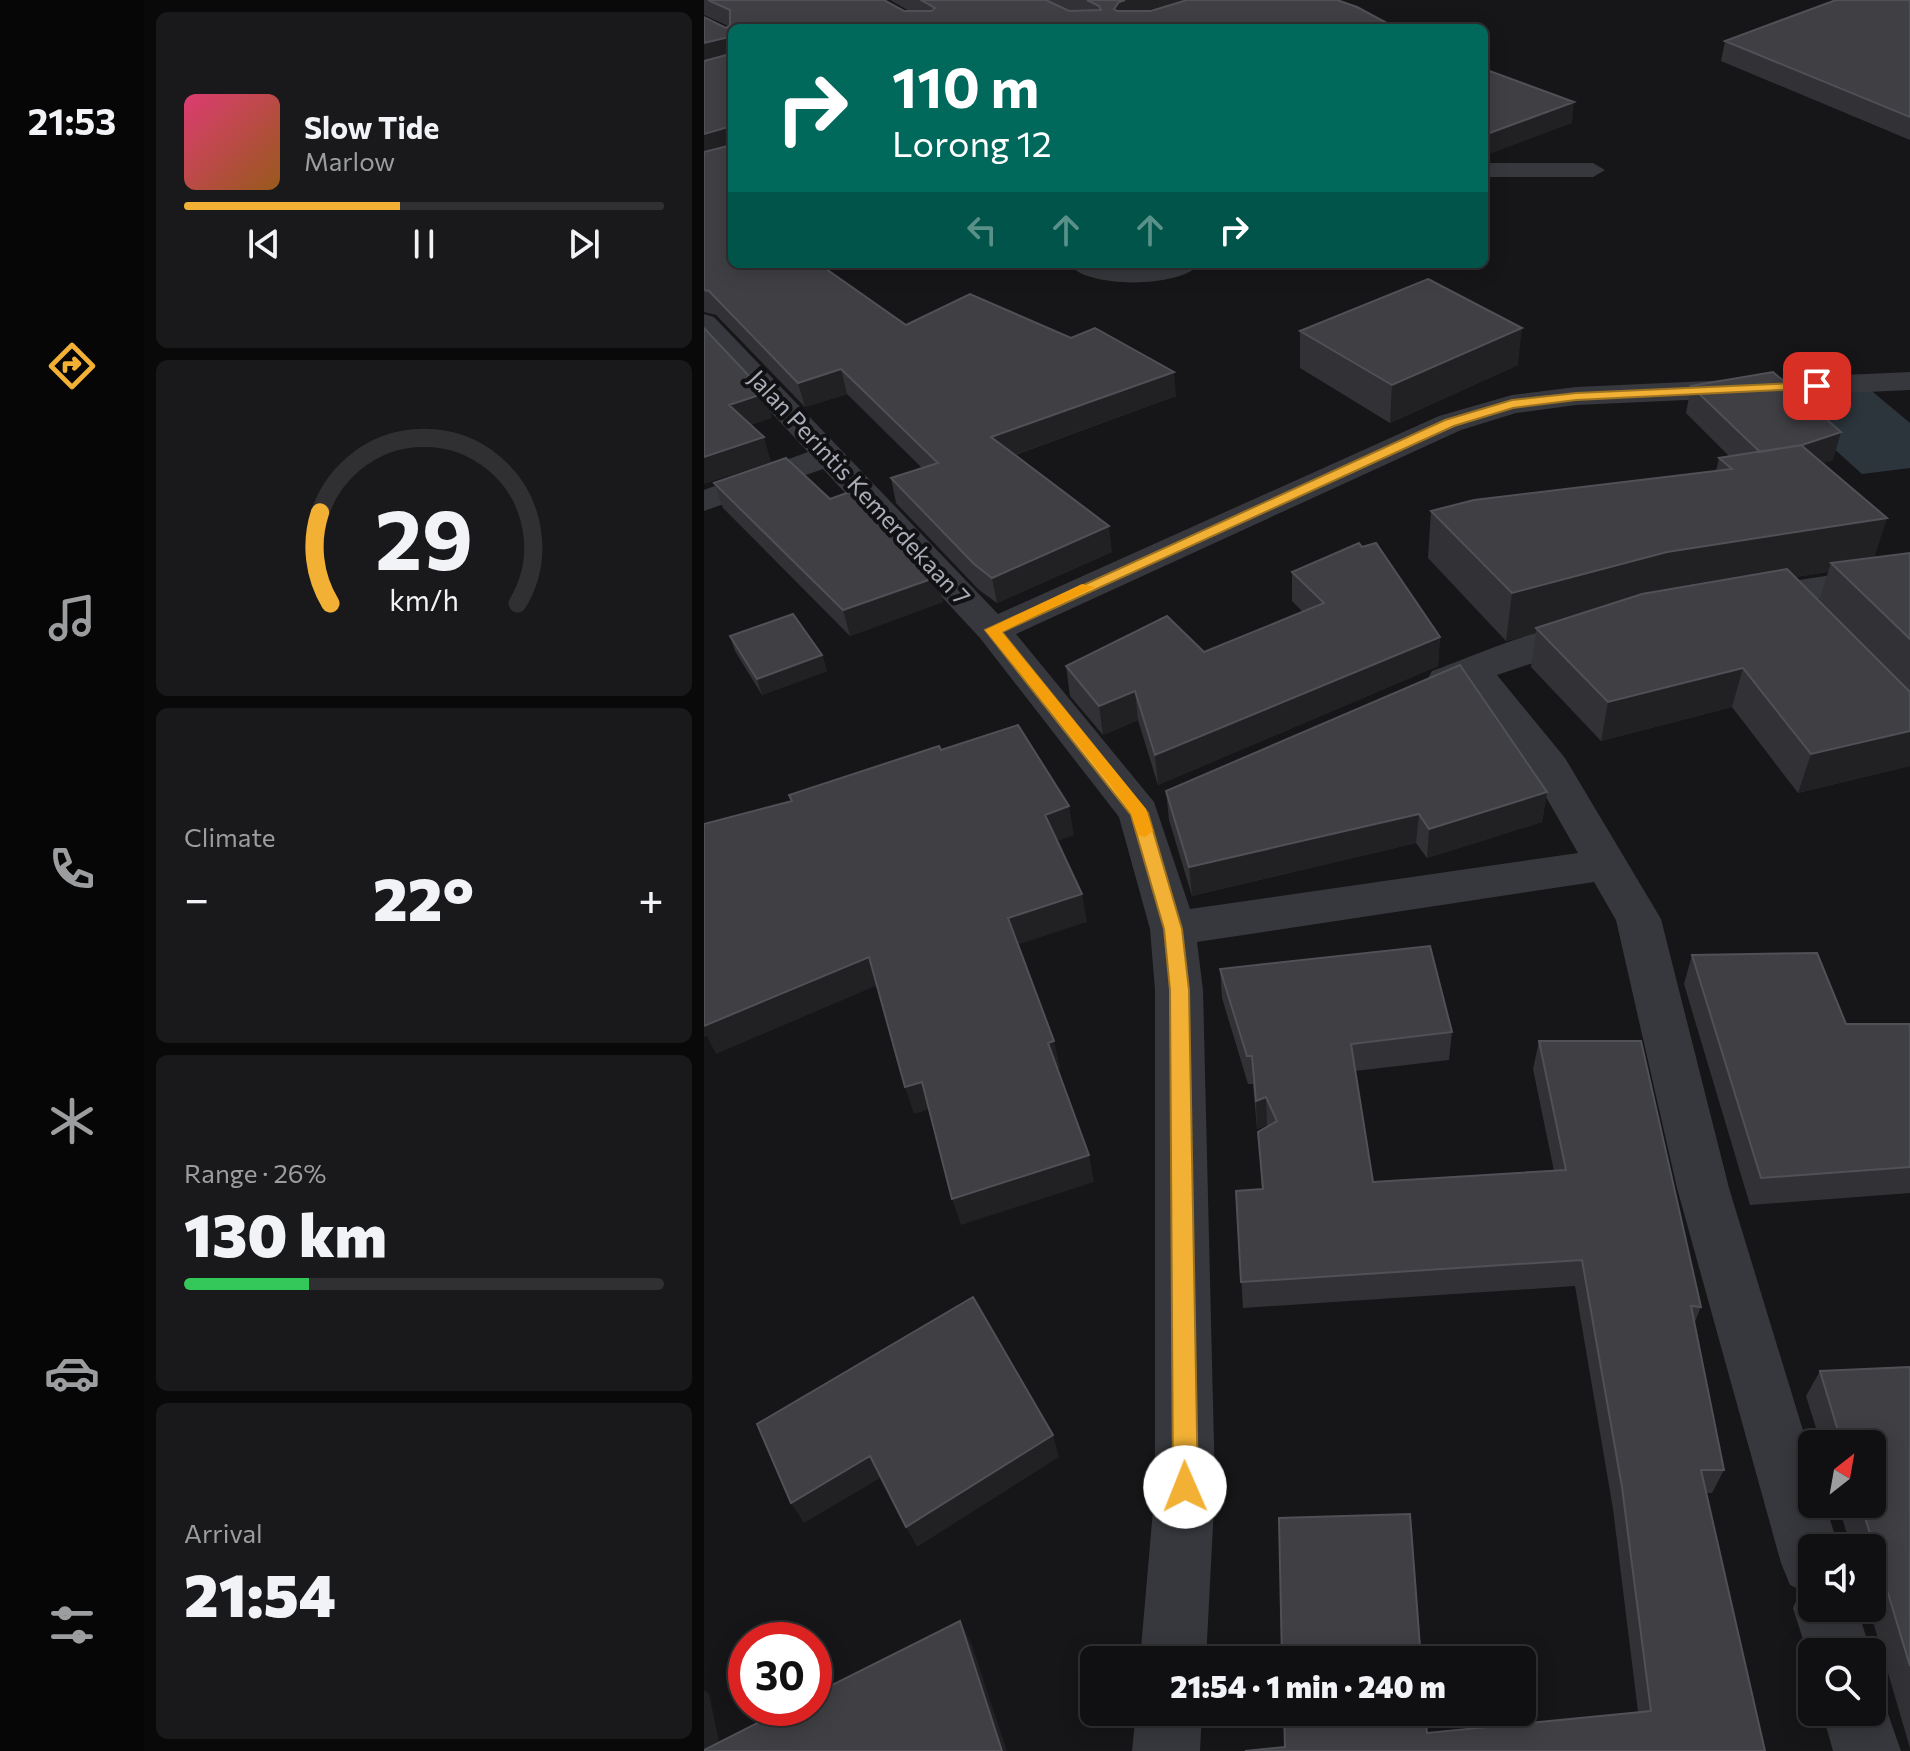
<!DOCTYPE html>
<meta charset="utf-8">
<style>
:root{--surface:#101012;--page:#19191b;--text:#f1f3f6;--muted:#9c9d9f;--line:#303032;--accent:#f2b134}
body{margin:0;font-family:Commissioner,sans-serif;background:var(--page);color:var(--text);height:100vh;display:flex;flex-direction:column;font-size:30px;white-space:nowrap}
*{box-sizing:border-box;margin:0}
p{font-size:26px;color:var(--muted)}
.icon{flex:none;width:44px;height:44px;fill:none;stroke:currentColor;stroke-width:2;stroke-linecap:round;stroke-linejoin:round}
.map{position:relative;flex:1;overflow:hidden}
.sheet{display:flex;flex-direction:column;gap:12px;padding:12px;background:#09090a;width:560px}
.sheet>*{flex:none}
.guide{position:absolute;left:24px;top:24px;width:760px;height:244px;border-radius:12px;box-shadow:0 4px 20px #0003,0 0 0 2px var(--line);background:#00695c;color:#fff;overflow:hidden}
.needle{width:52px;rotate:31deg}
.buttons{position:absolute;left:1094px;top:1430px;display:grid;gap:16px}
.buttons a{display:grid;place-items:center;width:88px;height:88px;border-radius:12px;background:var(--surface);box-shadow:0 4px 20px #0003,0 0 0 2px var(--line);font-size:40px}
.speed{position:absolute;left:24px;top:1622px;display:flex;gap:16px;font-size:40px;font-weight:700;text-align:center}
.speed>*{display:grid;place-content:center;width:104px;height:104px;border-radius:50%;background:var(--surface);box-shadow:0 4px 20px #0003,0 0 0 2px var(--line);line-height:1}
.speed .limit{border:12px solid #d22;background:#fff;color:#111}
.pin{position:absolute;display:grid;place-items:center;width:68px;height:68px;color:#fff;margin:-34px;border-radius:16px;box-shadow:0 4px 12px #0006}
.me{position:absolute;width:88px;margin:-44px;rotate:359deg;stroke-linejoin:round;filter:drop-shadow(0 0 6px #0008)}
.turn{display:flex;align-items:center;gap:28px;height:168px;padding:0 32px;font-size:36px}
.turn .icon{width:104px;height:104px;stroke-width:2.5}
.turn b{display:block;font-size:56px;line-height:68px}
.lanes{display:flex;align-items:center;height:76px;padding:0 32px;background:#0003;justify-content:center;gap:40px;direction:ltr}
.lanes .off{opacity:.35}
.big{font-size:60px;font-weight:800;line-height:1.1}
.sheet .widget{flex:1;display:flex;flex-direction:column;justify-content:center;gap:12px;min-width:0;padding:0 28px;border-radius:12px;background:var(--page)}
.sheet .dial{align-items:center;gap:0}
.dial svg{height:208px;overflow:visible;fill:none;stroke:var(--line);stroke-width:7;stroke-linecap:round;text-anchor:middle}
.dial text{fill:var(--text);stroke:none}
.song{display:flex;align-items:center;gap:24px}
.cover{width:96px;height:96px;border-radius:12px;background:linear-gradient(135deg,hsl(340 70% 55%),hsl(30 70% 35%))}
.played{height:8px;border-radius:4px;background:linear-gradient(90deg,var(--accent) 45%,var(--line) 45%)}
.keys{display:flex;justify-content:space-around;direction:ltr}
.heat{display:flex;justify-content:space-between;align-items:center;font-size:44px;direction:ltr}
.charge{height:12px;border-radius:6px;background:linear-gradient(90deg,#34c759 26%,var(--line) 0)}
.trip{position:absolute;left:376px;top:1646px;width:456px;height:80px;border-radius:12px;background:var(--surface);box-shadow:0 4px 20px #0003,0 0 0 2px var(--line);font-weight:800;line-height:80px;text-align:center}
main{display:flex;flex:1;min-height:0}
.dock{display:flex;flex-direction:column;width:144px;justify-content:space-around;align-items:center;background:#060607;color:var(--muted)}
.dock .icon{width:56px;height:56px}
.dock .selected{color:var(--accent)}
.dock b{font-size:36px;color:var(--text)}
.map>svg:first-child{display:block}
</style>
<main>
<nav class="dock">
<b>21:53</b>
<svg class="icon selected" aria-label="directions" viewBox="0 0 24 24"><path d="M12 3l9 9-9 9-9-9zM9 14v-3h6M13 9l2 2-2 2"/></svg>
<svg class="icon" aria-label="music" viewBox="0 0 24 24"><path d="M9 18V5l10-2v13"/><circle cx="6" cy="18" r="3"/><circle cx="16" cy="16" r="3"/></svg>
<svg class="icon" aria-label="phone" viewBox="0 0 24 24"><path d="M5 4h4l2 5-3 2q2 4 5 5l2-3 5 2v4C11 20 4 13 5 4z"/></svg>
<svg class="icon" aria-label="climate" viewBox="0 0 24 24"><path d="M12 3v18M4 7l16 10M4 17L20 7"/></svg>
<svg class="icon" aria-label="car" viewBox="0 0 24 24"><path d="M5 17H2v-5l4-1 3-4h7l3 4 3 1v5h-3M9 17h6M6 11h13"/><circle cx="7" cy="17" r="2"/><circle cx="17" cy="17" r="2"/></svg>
<svg class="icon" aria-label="filters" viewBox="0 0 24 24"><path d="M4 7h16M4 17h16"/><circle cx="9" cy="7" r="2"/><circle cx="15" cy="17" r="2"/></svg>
</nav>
<section class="sheet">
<div class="widget">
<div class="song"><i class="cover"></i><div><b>Slow Tide</b><p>Marlow</p></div></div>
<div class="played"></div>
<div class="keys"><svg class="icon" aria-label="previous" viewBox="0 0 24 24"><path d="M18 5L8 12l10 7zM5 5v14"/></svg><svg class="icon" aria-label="pause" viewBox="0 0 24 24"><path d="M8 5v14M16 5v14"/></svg><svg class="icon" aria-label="next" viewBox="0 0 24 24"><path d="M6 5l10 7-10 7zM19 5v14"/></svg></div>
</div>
<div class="widget dial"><svg viewBox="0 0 100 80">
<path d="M14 69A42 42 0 1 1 86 69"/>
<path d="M14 69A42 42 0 0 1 10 34" stroke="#f2b134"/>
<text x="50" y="56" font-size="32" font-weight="700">29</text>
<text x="50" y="72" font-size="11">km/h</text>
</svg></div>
<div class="widget"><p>Climate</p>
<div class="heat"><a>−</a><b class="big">22°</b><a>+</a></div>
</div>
<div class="widget"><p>Range · 26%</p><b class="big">130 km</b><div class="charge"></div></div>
<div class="widget"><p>Arrival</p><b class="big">21:54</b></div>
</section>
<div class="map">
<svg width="1206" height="1751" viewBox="0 0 1206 1751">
<rect width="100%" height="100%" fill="#161618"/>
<!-- water -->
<path fill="#2c353c" d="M 1163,387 L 1206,423 L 1206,468 L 1158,474 L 1070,395 Z"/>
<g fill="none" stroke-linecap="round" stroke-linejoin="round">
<!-- minor -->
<path fill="#37383d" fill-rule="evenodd" d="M 780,163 L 889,163 L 901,170 L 889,177 L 780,177 Z
M 365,264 L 495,264 C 478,288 382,289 365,264 Z
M 0,314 L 10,317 L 294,614 L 735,416 L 808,395 L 872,387 L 1206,372 L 1206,390 L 872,405 L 812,413 L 757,430 L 312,634 L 450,802 L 486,909 L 874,853 L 830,776 L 761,687 L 742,692 L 728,689 L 723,680 L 728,671 C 767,657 862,614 898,624 L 904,632 L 898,640 L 793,675 L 861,758 L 957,919 L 1025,1188 L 1108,1460 L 1108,1504 L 1121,1504 L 1135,1548 L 1108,1548 L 1108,1608 L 1153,1608 L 1167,1652 L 1108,1652 L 1108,1668 L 1089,1608 L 1097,1590 L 1086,1585 L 1077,1563 L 973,1188 L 912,920 L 890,882 L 493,942 L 499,990 L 511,1487 L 502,1660 L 436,1660 L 451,1487 L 451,990 L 446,929 L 415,817 L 276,638 L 119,469 L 0,511 L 0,490 L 104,452 L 0,340 Z
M 1206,563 L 1206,585 L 1043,610 L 1030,607 L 1025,599 L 1030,591 L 1043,588 Z
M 1168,1686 L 1175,1688 L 1197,1751 L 1129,1751 L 1118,1712 L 1168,1712 Z
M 432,1712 L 498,1712 L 496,1751 L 428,1751 Z"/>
</g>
<!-- wall -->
<path fill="#323236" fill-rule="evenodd" d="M 0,0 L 180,0 L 200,11 L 205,11 L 186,0 L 342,0 L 365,11 L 366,11 L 343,0 L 633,0 L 28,28 L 28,264 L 135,264 L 135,266 L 123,270 L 202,325 L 472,396 L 311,455 L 408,552 L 293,603 L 275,590 L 192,503 L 187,478 L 218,468 L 143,394 L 101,407 L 12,315 L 0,312 L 0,17 L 22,28 L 24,26 L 0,15 Z
M 1206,0 L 1206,140 L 1017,61 L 1021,41 Z
M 596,331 L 814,365 L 686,423 L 596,368 Z
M 987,386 L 1129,460 L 1119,463 L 1171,557 L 1206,553 L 1206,766 L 1094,793 L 1028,707 L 897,741 L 827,667 L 832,633 L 802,641 L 724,558 L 727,511 L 1012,471 L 1015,458 L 1025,456 L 982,413 ZM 1124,572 L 1115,601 L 1091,577 Z
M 10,483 L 126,499 L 233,577 L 239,602 L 146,636 L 19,508 Z
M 588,572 L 736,637 L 734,666 L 454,785 L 434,720 L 399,735 L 366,696 L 362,666 L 500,652 L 599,612 L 588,601 Z
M 26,636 L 118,655 L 123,671 L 58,695 L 31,651 Z
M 462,791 L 843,792 L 838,822 L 723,858 L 712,843 L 488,896 L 465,820 Z
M 988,955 L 1142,1024 L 1206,1024 L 1206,1193 L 1046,1205 L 980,984 Z
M 516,969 L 748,1032 L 745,1060 L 651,1071 L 669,1182 L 850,1171 L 829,1069 L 835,1041 L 997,1307 L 990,1324 L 1020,1470 L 1008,1493 L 1002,1493 L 1061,1751 L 723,1733 L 934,1712 L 909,1509 L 871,1286 L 539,1308 L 532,1191 L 558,1189 L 554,1132 L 564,1127 L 563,1125 L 553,1129 L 549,1084 L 544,1084 L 518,998 Z
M 1206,1367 L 1206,1748 L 1165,1608 L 1168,1608 L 1168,1548 L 1147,1548 L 1134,1504 L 1168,1504 L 1168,1444 L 1117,1444 L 1102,1396 L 1116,1371 Z"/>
<!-- shaded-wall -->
<path fill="#212124" d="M 421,0 L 485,0 L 412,28 L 410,9 L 415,2 Z
M 25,37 L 28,58 L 0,65 L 0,43 Z
M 870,102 L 868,123 L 780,156 L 780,135 Z
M 24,127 L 28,149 L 0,157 L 0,134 Z
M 101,264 L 135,264 L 135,266 L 104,276 Z
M 818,328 L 814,365 L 686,423 L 688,385 Z
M 137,369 L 143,394 L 101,407 L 94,383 Z
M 470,372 L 472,396 L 291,462 L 287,437 Z
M 61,393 L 68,418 L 32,430 L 25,405 Z
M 1137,432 L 1129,460 L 1055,485 L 1062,457 Z
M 60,437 L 67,462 L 0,484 L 0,457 Z
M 1183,518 L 1168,565 L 1127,563 L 1124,572 L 953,599 L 832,628 L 832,633 L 802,641 L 808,593 L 963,552 Z
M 405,526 L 408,552 L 293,603 L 288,578 Z
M 233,577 L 239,602 L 146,636 L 139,610 Z
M 736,637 L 734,666 L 454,785 L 451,755 Z
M 118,655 L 123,671 L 58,695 L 53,679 Z
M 1039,668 L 1028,707 L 897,741 L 904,702 Z
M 431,691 L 434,720 L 399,735 L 395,706 Z
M 1206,731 L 1206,766 L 1094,793 L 1107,754 Z
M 843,792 L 838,822 L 723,858 L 725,829 Z
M 365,806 L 370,835 L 346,844 L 341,815 Z
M 715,814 L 712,843 L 488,896 L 485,867 Z
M 378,894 L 383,922 L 310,946 L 304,918 Z
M 165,957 L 174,985 L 12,1054 L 3,1036 L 0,1037 L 0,1026 Z
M 350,1041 L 356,1068 L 350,1070 L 344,1043 Z
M 218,1082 L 226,1109 L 210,1114 L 201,1087 Z
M 562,1097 L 563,1125 L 553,1129 L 552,1101 Z
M 385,1155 L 390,1182 L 257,1225 L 248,1199 Z
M 349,1435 L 355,1457 L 213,1547 L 202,1527 Z
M 166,1456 L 178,1477 L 100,1523 L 87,1503 Z
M 256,1621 L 268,1645 L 303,1751 L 298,1751 Z
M 0,1690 L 5,1694 L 17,1751 L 0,1751 Z"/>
<!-- building -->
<path fill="#3f3f44" stroke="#4f5156" stroke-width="2" d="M 4,0 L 180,0 L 200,11 L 228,11 L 231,8 L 217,0 L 342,0 L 365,11 L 397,10 L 395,6 L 383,0 L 421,0 L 415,2 L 410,9 L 413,11 L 447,11 L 483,0 L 633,0 L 653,7 L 692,28 L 28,28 L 28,264 L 115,264 L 202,325 L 266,294 L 367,338 L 391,328 L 470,372 L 287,437 L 405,526 L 288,578 L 270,564 L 187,478 L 234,463 L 137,369 L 94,383 L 5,291 L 0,290 L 0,152 L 24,146 L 24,127 L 0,134 L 0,61 L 26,54 L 25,37 L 0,43 L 0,17 L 22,28 L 26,25 L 26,10 Z
M 1132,0 L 1206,0 L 1206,117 L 1021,41 Z
M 780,69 L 870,102 L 780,135 Z
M 724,279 L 818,328 L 688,385 L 596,331 Z
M 0,328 L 61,393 L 25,405 L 60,437 L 0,457 Z
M 1069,372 L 1137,432 L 1098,445 L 1056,452 L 987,386 Z
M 1097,445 L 1183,518 L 963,552 L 808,593 L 727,511 L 770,500 L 1028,469 L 1015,458 Z
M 82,458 L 126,499 L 151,490 L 233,577 L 139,610 L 10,483 Z
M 655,543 L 658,547 L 672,543 L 736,637 L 451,755 L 431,691 L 395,706 L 362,666 L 463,616 L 500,652 L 620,603 L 588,572 Z
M 1206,553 L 1206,639 L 1127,563 Z
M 1083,569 L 1206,692 L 1206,731 L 1107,754 L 1039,668 L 904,702 L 832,628 L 938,594 Z
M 89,614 L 118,655 L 53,679 L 26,636 Z
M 756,665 L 843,792 L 725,829 L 715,814 L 485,867 L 462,791 Z
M 314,725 L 365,806 L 341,815 L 378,894 L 304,918 L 350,1041 L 344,1043 L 385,1155 L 248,1199 L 218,1082 L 201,1087 L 165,957 L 0,1026 L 0,824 L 88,801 L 85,795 L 235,746 L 237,750 Z
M 726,946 L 748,1032 L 647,1044 L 669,1182 L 862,1170 L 835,1041 L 937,1041 L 997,1307 L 987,1306 L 1020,1470 L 997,1470 L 1061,1751 L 541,1751 L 581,1747 L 580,1712 L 721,1712 L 723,1733 L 947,1711 L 918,1487 L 878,1260 L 537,1282 L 532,1191 L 559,1189 L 554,1132 L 573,1121 L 562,1097 L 552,1101 L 548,1056 L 543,1056 L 516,969 Z
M 1113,953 L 1142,1024 L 1206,1024 L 1206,1167 L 1057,1178 L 988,955 Z
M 269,1297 L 349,1435 L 202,1527 L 166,1456 L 87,1503 L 53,1424 Z
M 1206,1367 L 1206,1666 L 1157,1504 L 1168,1504 L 1168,1444 L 1138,1444 L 1116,1371 Z
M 706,1514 L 717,1660 L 578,1660 L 575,1518 Z
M 256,1621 L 298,1751 L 0,1751 L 0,1750 L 83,1708 L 110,1708 L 110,1694 Z"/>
<!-- route -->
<path fill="#f2b134" stroke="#9d7322" stroke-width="2" d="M 1113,382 L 1120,386 L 1118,388 L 872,400 L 809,408 L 750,426 L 298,632 L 444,813 L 478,929 L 485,990 L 494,1487 L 490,1495 L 481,1499 L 472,1495 L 469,1487 L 466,990 L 460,929 L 427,815 L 281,630 L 741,420 L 808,400 L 872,393 Z"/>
<!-- slow -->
<path fill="#f59e0b" d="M 378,584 L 391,587 L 298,632 L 442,809 L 449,831 L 441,837 L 434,835 L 427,814 L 405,783 L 281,630 Z"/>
<g text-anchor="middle" stroke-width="8" stroke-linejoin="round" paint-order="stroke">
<!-- street labels -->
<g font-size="24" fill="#a8adb8" stroke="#111113">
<text transform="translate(155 488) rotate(47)" y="8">Jalan Perintis Kemerdekaan 7</text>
</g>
</g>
</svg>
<div class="buttons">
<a><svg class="needle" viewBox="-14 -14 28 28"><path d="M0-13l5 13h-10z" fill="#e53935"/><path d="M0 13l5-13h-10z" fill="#9c9d9f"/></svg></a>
<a><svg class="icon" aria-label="sound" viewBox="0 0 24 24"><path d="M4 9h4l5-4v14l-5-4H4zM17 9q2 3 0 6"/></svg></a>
<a><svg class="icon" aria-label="search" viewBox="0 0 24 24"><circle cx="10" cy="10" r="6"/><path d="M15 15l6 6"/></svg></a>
</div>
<div class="speed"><div class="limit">30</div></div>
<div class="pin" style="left:1113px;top:386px;background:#d93025"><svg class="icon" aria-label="arrive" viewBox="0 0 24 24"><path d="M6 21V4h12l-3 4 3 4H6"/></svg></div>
<svg class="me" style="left:481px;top:1487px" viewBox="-20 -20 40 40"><circle r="19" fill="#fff"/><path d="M0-13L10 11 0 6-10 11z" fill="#f2b134"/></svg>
<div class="trip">21:54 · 1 min · 240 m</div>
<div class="guide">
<div class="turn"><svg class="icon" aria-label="right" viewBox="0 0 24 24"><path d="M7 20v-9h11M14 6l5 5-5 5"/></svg><div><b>110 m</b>Lorong 12</div></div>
<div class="lanes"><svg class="icon off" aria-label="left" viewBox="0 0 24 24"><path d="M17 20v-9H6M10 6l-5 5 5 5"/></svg><svg class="icon off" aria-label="ahead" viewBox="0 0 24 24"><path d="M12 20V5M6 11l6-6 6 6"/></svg><svg class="icon off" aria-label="ahead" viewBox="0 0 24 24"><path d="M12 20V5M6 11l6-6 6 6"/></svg><svg class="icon" aria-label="right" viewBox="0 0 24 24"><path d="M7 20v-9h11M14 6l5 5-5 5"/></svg></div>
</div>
</div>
</main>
